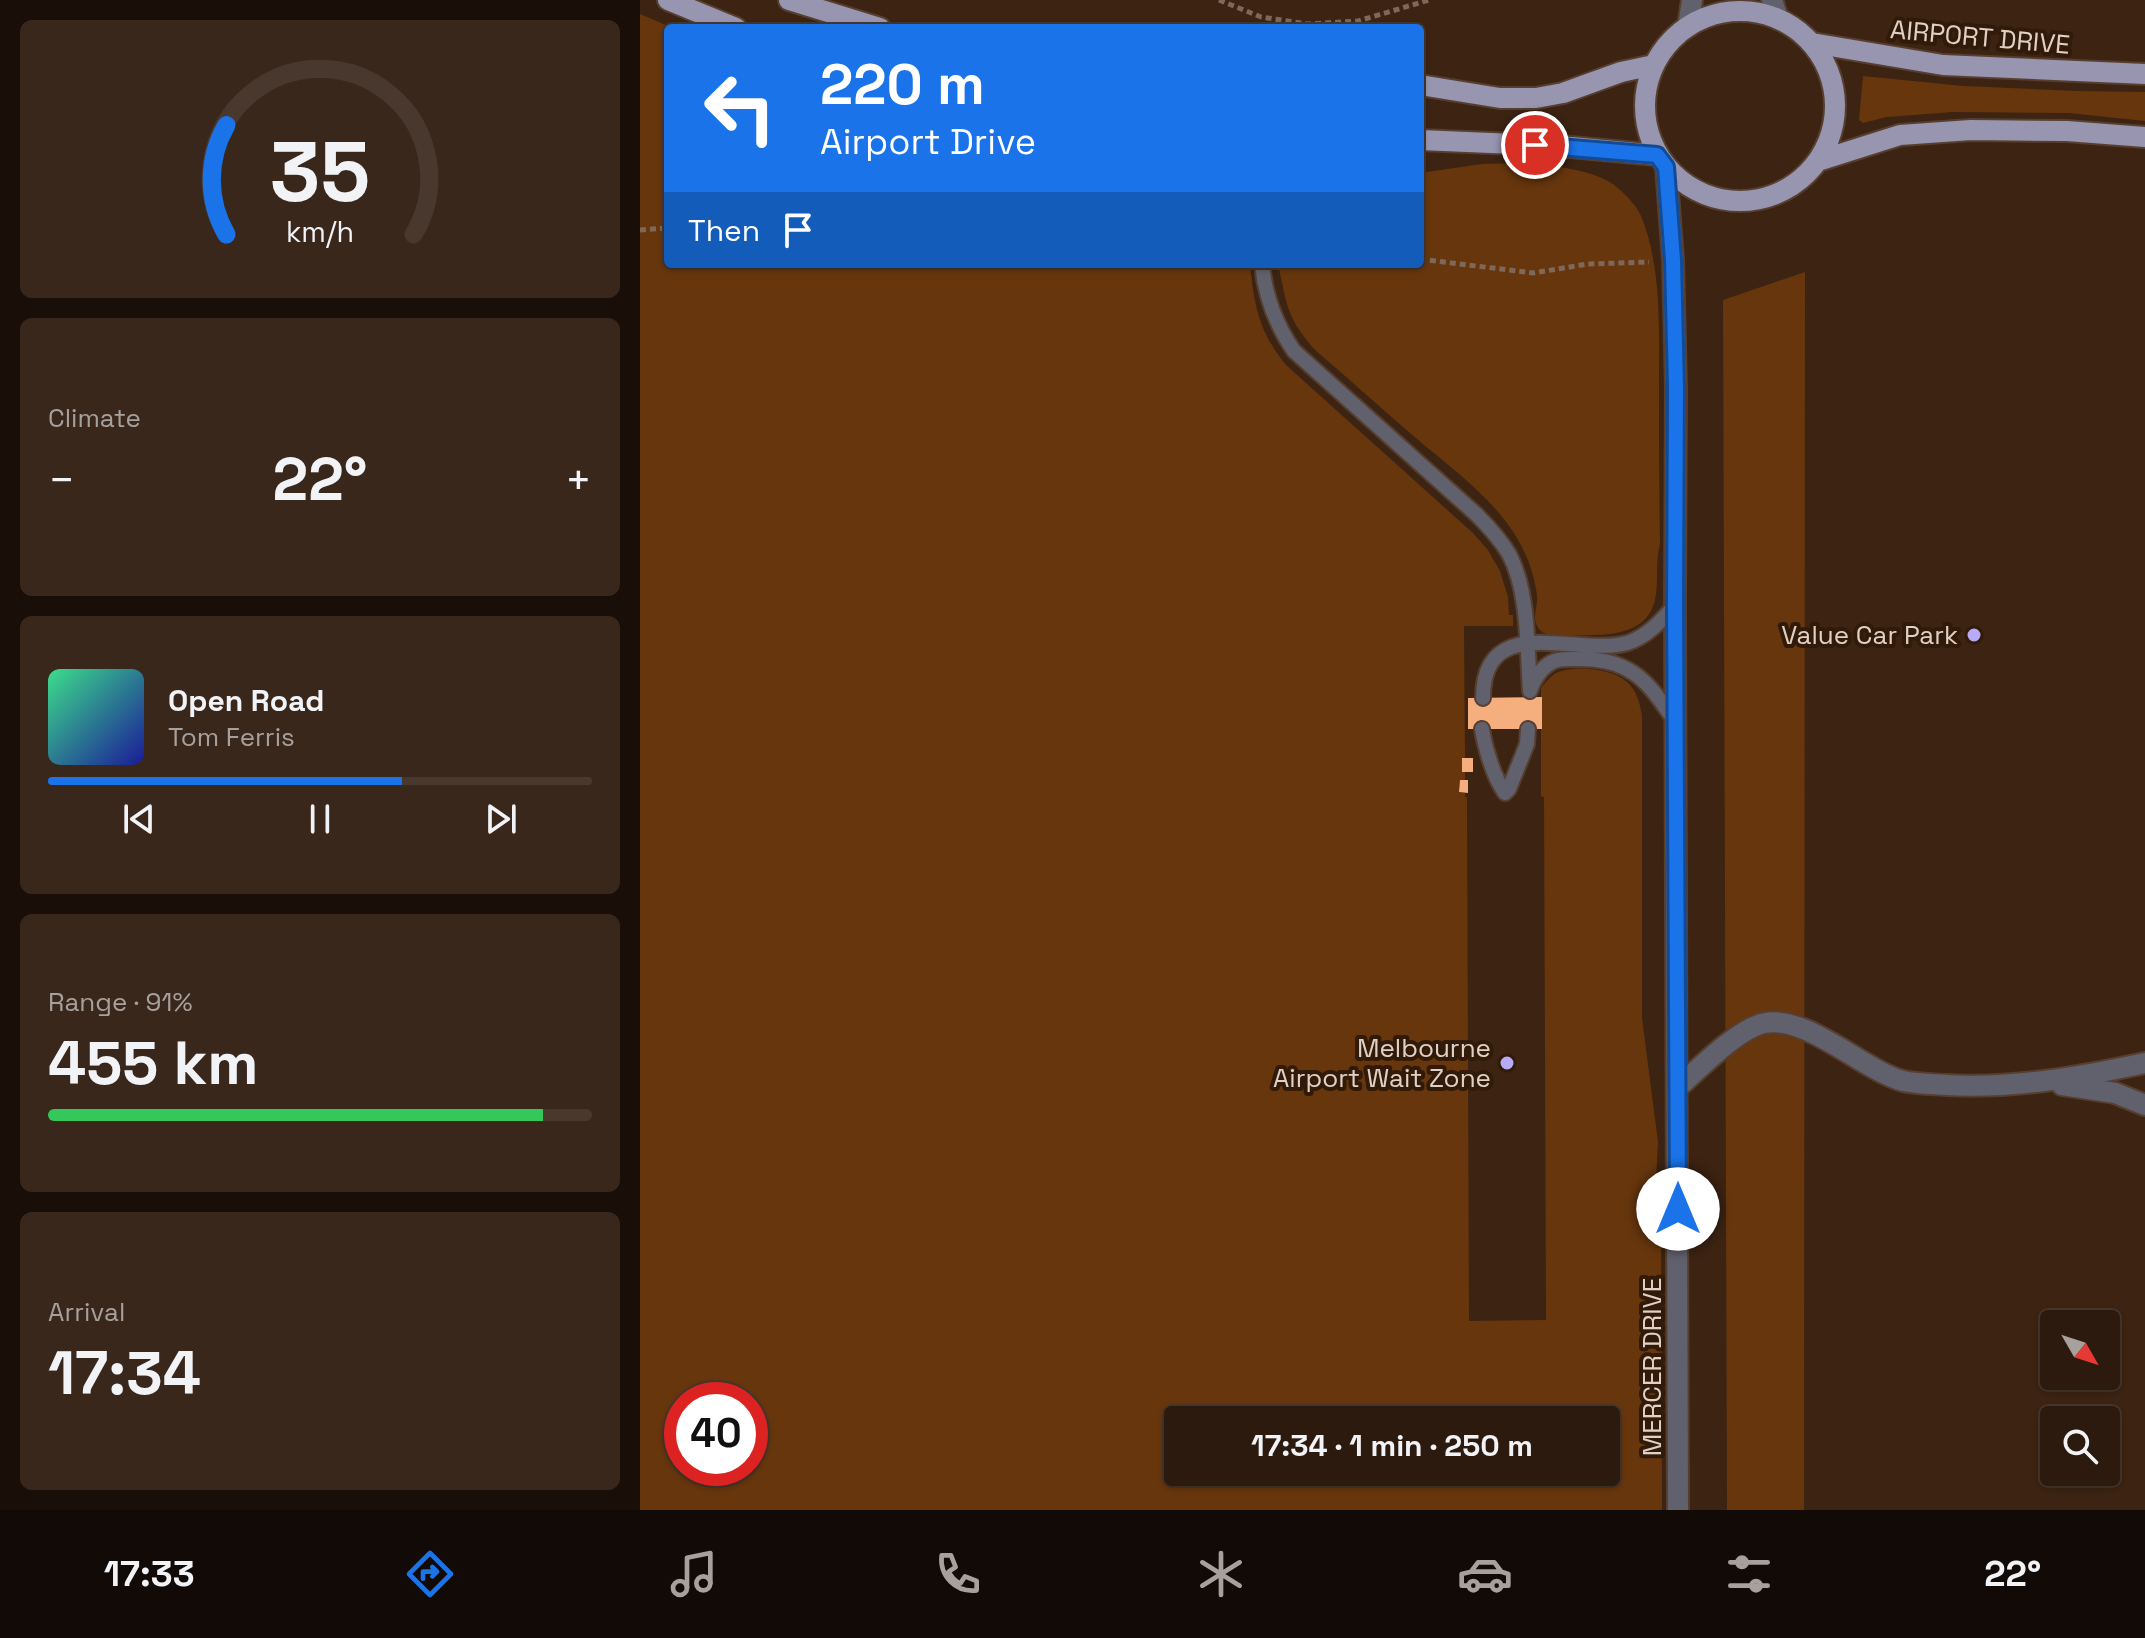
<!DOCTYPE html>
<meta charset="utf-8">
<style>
:root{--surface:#2d1a0e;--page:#39271c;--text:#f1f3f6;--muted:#a7a19e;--line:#48382e;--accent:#1a73e8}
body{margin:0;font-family:"Space Grotesk",sans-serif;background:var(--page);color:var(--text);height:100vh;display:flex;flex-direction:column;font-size:30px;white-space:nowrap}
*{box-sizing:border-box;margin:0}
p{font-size:26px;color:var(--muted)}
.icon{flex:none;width:44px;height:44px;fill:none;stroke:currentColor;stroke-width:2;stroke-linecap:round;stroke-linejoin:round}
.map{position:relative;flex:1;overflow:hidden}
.panel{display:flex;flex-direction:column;gap:20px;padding:20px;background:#190e08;width:640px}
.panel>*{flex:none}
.guide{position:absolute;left:24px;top:24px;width:760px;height:244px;border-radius:8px;box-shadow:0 2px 6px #0004,0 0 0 2px var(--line);background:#1a73e8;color:#fff;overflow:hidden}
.needle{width:52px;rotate:129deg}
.buttons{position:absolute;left:1400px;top:1310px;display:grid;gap:16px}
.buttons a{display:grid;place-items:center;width:80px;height:80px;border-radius:8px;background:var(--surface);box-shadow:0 2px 6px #0004,0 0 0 2px var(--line);font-size:40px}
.speed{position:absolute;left:24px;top:1382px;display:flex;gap:16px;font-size:40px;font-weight:700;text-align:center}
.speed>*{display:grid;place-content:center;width:104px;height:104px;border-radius:50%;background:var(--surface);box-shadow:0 2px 6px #0004,0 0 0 2px var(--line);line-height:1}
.speed .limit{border:12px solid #d22;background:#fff;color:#111}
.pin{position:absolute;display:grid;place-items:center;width:68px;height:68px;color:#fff;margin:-34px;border:4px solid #fff;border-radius:50%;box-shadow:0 2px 8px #0007}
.me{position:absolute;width:88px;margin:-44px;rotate:0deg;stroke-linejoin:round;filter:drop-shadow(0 0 6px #0008)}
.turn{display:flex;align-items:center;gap:28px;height:168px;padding:0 24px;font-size:36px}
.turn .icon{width:104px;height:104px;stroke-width:2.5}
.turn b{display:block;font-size:56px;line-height:68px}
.then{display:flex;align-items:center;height:76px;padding:0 24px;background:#0003;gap:16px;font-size:30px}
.big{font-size:60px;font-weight:700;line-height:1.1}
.panel .card{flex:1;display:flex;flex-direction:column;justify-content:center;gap:12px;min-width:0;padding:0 28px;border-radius:12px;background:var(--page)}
.panel .dial{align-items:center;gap:0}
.dial svg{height:208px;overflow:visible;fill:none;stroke:var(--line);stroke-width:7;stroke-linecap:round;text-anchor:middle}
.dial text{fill:var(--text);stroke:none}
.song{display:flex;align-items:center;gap:24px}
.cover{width:96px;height:96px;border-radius:12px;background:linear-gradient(135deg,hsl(150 70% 55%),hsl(240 70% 35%))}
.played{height:8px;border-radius:4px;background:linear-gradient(90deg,var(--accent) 65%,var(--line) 65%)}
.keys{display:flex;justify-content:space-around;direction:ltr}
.heat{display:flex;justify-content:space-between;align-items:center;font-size:44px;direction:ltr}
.charge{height:12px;border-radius:6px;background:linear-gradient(90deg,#34c759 91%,var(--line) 0)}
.trip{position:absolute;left:524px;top:1406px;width:456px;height:80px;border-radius:8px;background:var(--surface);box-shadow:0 2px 6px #0004,0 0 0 2px var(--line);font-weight:700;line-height:80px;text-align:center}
.tab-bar{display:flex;height:128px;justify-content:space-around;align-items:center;background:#120a06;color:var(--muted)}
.tab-bar .icon{width:56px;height:56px}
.tab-bar .current{color:var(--accent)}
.tab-bar b{font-size:36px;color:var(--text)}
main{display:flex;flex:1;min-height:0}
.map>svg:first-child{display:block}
</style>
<main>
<section class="panel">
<div class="card dial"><svg viewBox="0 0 100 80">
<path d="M14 69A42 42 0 1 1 86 69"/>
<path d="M14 69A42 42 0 0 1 14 27" stroke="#1a73e8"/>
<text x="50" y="56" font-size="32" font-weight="700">35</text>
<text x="50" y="72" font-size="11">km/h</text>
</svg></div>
<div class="card"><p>Climate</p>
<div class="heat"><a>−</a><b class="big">22°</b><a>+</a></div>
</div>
<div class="card">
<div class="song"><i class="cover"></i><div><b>Open Road</b><p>Tom Ferris</p></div></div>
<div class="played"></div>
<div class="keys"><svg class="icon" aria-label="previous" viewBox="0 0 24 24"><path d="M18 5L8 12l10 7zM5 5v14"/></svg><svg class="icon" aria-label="pause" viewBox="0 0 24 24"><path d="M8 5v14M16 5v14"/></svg><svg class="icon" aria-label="next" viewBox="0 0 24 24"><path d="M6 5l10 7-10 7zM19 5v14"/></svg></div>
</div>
<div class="card"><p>Range · 91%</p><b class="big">455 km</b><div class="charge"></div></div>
<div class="card"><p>Arrival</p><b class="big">17:34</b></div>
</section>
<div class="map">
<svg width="1505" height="1510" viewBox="0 0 1505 1510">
<rect width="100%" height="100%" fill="#3c2312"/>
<!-- green -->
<path fill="#67360d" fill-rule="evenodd" d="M 0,14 L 33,28 L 28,28 L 28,264 L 610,264 C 614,305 619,332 646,365 L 833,533 L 848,550 L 860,571 L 868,597 L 869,615 L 873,615 L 873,626 L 824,626 L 825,758 L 822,758 L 822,772 L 825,772 L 825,780 L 820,780 L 819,792 L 825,793 L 825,797 L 827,797 L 829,1321 L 906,1320 L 904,797 L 901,796 L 901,688 C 905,683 909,678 914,674 C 932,664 972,668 987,682 C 997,691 1000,703 1002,716 L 1002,1018 L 1018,1142 L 1015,1197 L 1010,1211 L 1021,1214 L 1022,1510 L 0,1510 ZM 42,1400 L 110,1400 L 110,1468 L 42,1468 ZM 538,1420 L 966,1420 L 966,1472 L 538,1472 Z
M 1223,76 L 1323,86 L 1437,91 L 1505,92 L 1505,121 L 1429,113 L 1313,112 L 1247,117 L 1223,123 L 1219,120 Z
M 842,164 C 877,162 951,164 978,188 C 987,196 996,205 1001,216 C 1022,266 1019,332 1019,385 C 1019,438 1019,491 1020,544 C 1015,563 1019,582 1015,600 C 1005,644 946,634 912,635 C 905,634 901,633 897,626 C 892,616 898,607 897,596 C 894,570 883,544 867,523 C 843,491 808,465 777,439 C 743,410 709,379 675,350 C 646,317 647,305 638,264 L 780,264 L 780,173 Z
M 1165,272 L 1164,1510 L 1087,1510 L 1083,300 Z"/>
<!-- building -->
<path fill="#f5af7f" d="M 902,697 L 902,729 L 828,729 L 828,698 Z
M 822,758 L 833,758 L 833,772 L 822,772 Z
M 820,780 L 828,780 L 828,793 L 819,792 Z"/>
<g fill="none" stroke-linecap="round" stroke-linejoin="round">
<!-- service casing -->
<g stroke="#563f2f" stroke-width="18">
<path id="service" d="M 622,264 C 625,296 636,325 654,351 L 837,515 C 849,527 860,539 869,554 C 889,591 887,649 890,690
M 890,691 C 893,680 901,668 912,662 C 919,658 928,659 936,659 C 958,659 976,661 995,674 C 1012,686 1023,705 1035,721
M 843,698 C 843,610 939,657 987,643 C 1007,637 1022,620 1035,605
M 842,729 C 845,748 854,778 865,793 L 869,789 L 887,744 L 888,729"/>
</g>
<!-- minor casing -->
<g stroke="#563f2f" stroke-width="24">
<path id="minor" d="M 1132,0 L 1138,19
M 1048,27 L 1052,0
M 1422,1085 L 1475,1093 L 1505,1105
M 1037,1088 C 1058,1070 1098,1028 1125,1023 C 1167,1015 1223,1070 1263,1081 C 1277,1084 1292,1084 1306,1085 C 1372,1089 1440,1077 1505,1063"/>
</g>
<!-- tertiary casing -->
<g stroke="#563f2f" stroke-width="24">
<path id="tertiary" d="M 1026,167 L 1033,260 L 1036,388 L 1035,605 L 1038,1510"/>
</g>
<!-- primary casing -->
<g stroke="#563f2f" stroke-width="24">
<path id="primary" d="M 28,0 L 96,28
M 149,0 L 240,28
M1005 106a95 95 0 1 1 190 0a95 95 0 1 1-190 0Z
M 1172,43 L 1303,65 L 1505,74
M 780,85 L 860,98 L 896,98 L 923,93 L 981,72 L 1014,65
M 780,140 L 920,146 L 1017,155
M 1178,161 L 1260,135 L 1331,130 L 1427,131 L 1505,137"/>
</g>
<!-- path -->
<path stroke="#7e685a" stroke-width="5" stroke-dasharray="6 4" stroke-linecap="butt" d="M 579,0 L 621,17 L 668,24 L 718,21 L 789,0
M 0,230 L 28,228
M 780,259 L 893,273 L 948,264 L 1009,262"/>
<!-- service -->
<use href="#service" stroke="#61606d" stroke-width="14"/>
<!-- minor -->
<use href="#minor" stroke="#61606d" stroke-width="20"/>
<!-- tertiary -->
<use href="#tertiary" stroke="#61606d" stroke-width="20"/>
<!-- primary -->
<use href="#primary" stroke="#9895b0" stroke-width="20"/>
</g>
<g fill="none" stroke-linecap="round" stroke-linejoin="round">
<!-- route casing -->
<g stroke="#114b97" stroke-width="20">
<path id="route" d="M 895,145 L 1017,155 L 1026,167 L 1033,260 L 1036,388 L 1035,605 L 1038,1209"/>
</g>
<!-- route -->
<use href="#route" stroke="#1a73e8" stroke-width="14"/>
</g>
<!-- markers -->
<g fill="#b7abf7" stroke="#311a08" stroke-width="3">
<circle cx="1334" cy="635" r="8"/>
<circle cx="867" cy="1063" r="8"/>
</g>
<g text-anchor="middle" stroke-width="8" stroke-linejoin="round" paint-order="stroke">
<!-- street labels -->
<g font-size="26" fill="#e0d0c5" stroke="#311a08">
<text transform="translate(1340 37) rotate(5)" y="9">AIRPORT DRIVE</text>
<text transform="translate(1012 1367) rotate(-90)" y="9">MERCER DRIVE</text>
</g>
<!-- poi labels -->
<g font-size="26" fill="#e0d0c5" stroke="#311a08" text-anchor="end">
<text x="1318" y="644">Value Car Park</text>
<text x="851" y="1057">Melbourne<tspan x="851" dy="30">Airport Wait Zone</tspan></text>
</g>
</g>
</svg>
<div class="buttons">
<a><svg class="needle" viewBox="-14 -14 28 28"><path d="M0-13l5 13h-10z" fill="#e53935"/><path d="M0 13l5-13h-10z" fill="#a7a19e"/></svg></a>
<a><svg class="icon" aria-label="search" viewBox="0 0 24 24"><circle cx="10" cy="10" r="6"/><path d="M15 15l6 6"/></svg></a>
</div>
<div class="speed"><div class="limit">40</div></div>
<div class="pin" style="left:895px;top:145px;background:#d93025"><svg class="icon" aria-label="arrive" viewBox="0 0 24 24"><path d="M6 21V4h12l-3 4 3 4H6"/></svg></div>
<svg class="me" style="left:1038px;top:1209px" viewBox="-20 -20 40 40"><circle r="19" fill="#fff"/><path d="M0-13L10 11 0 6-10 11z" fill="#1a73e8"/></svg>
<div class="trip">17:34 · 1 min · 250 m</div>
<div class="guide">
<div class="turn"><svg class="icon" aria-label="left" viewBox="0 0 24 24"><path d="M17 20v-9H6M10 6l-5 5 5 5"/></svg><div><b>220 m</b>Airport Drive</div></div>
<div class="then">Then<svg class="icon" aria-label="arrive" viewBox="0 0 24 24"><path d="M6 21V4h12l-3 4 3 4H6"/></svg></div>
</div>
</div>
</main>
<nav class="tab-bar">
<b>17:33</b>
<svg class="icon current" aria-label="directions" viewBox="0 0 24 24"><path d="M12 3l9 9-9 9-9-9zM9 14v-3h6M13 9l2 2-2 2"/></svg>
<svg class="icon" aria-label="music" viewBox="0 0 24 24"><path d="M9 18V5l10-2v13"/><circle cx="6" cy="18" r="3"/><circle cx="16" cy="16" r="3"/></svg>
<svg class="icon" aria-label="phone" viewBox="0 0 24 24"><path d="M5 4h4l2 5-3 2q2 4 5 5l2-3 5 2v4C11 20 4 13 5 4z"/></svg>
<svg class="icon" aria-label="climate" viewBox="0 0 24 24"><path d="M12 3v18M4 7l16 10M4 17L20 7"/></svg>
<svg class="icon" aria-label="car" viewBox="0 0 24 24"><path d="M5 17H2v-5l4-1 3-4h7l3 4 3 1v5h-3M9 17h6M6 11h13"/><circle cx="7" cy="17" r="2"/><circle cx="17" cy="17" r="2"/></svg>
<svg class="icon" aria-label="filters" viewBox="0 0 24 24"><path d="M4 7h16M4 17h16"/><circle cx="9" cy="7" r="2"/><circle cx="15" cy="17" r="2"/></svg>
<b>22°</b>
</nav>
